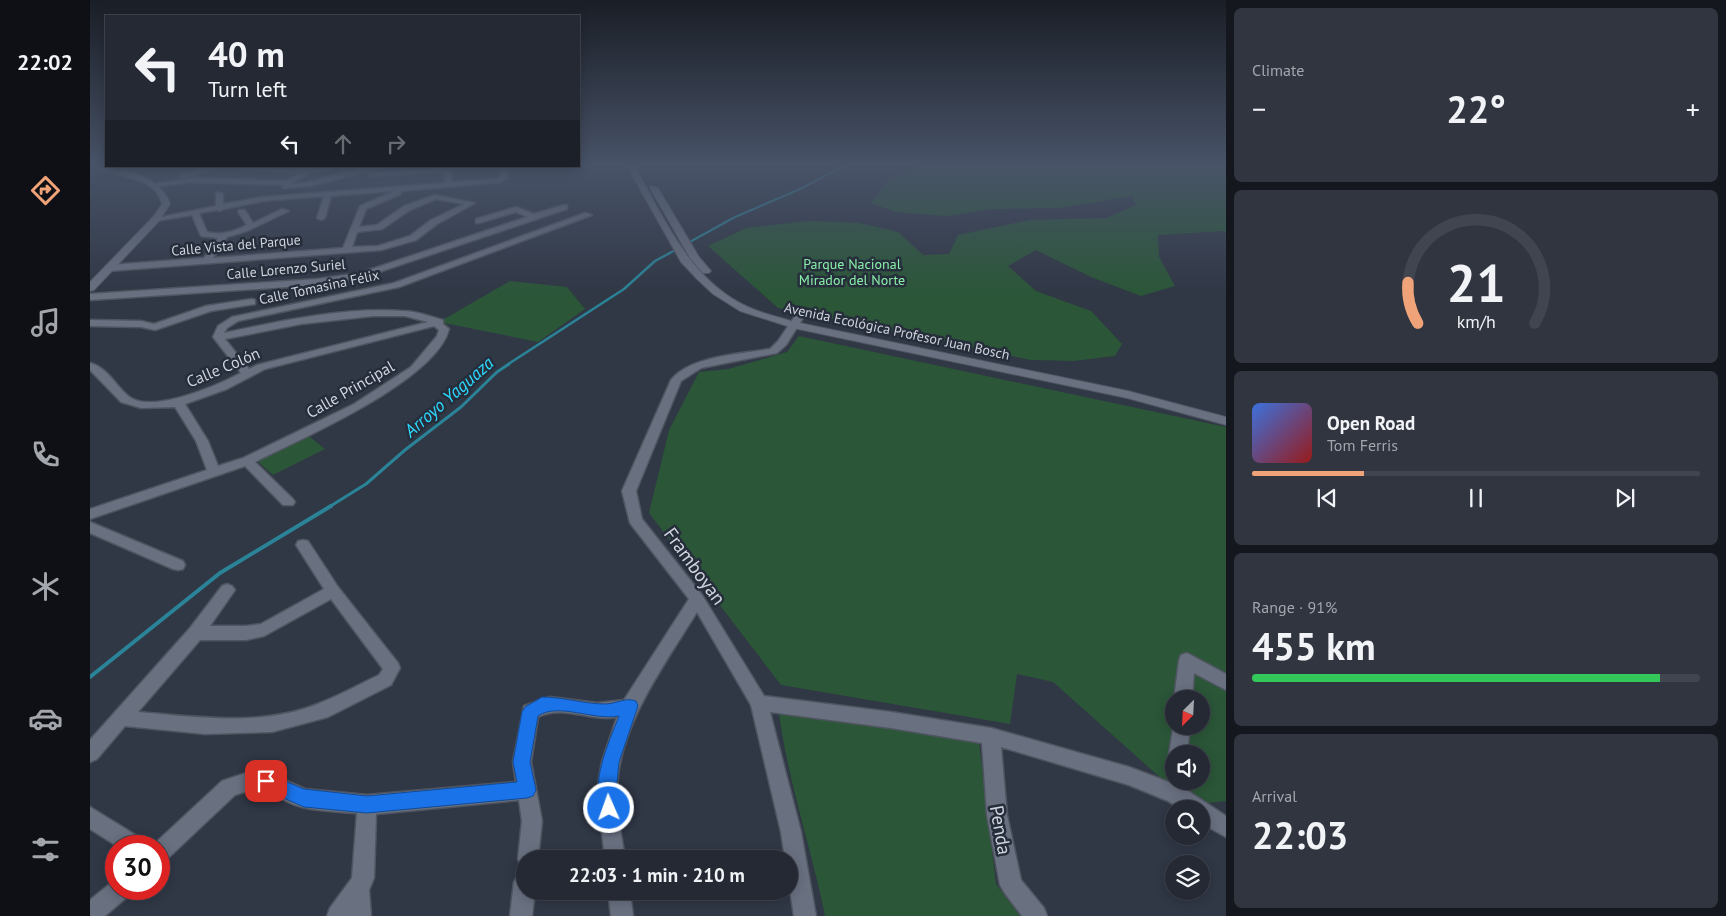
<!DOCTYPE html>
<meta charset="utf-8">
<style>
:root{--surface:#242934;--page:#303540;--text:#f1f3f6;--muted:#a3a6ac;--line:#41454f;--accent:#f0a279}
body{margin:0;font-family:"PT Sans",sans-serif;background:var(--page);color:var(--text);height:100vh;display:flex;flex-direction:column;font-size:19px;white-space:nowrap}
*{box-sizing:border-box;margin:0}
p{font-size:16px;color:var(--muted)}
.icon{flex:none;width:28px;height:28px;fill:none;stroke:currentColor;stroke-width:2;stroke-linecap:round;stroke-linejoin:round}
.map{position:relative;flex:1;overflow:hidden}
.sheet{display:flex;flex-direction:column;gap:8px;padding:8px;background:#14171d;width:500px}
.sheet>*{flex:none}
.banner{position:absolute;left:15px;top:15px;width:475px;height:152px;border-radius:0px;box-shadow:0 2px 12px #0003,0 0 0 1px var(--line);background:#242934;color:var(--text);overflow:hidden}
.needle{width:32px;rotate:204deg}
.buttons{position:absolute;left:1075px;top:690px;display:grid;gap:10px}
.buttons a{display:grid;place-items:center;width:45px;height:45px;border-radius:50%;background:var(--surface);box-shadow:0 2px 12px #0003,0 0 0 1px var(--line);font-size:25px}
.speed{position:absolute;left:15px;top:835px;display:flex;gap:10px;font-size:25px;font-weight:700;text-align:center}
.speed>*{display:grid;place-content:center;width:65px;height:65px;border-radius:50%;background:var(--surface);box-shadow:0 2px 12px #0003,0 0 0 1px var(--line);line-height:1}
.speed .limit{border:8px solid #d22;background:#fff;color:#111}
.pin{position:absolute;display:grid;place-items:center;width:42px;height:42px;color:#fff;margin:-21px;border-radius:10px;box-shadow:0 2px 8px #0006}
.me{position:absolute;width:55px;margin:-28px;rotate:358deg;stroke-linejoin:round;filter:drop-shadow(0 0 4px #0008)}
.turn{display:flex;align-items:center;gap:18px;height:105px;padding:0 20px;font-size:22px}
.turn .icon{width:65px;height:65px;stroke-width:2.5}
.turn b{display:block;font-size:35px;line-height:42px}
.lanes{display:flex;align-items:center;height:48px;padding:0 20px;background:#0003;justify-content:center;gap:25px;direction:ltr}
.lanes .off{opacity:.35}
.big{font-size:38px;font-weight:700;line-height:1.1}
.sheet .card{flex:1;display:flex;flex-direction:column;justify-content:center;gap:8px;min-width:0;padding:0 18px;border-radius:8px;background:var(--page)}
.sheet .dial{align-items:center;gap:0}
.dial svg{height:130px;overflow:visible;fill:none;stroke:var(--line);stroke-width:7;stroke-linecap:round;text-anchor:middle}
.dial text{fill:var(--text);stroke:none}
.song{display:flex;align-items:center;gap:15px}
.cover{width:60px;height:60px;border-radius:8px;background:linear-gradient(135deg,hsl(220 70% 55%),hsl(0 70% 35%))}
.played{height:5px;border-radius:2px;background:linear-gradient(90deg,var(--accent) 25%,var(--line) 25%)}
.keys{display:flex;justify-content:space-around;direction:ltr}
.heat{display:flex;justify-content:space-between;align-items:center;font-size:28px;direction:ltr}
.charge{height:8px;border-radius:4px;background:linear-gradient(90deg,#34c759 91%,var(--line) 0)}
.trip{position:absolute;left:426px;top:850px;width:282px;height:50px;border-radius:25px;background:var(--surface);box-shadow:0 2px 12px #0003,0 0 0 1px var(--line);font-weight:700;line-height:50px;text-align:center}
main{display:flex;flex:1;min-height:0}
.menu{display:flex;flex-direction:column;width:90px;justify-content:space-around;align-items:center;background:#0e1015;color:var(--muted)}
.menu .icon{width:35px;height:35px}
.menu .selected{color:var(--accent)}
.menu b{font-size:22px;color:var(--text)}
.map>svg:first-child{display:block}
</style>
<main>
<nav class="menu">
<b>22:02</b>
<svg class="icon selected" aria-label="directions" viewBox="0 0 24 24"><path d="M12 3l9 9-9 9-9-9zM9 14v-3h6M13 9l2 2-2 2"/></svg>
<svg class="icon" aria-label="music" viewBox="0 0 24 24"><path d="M9 18V5l10-2v13"/><circle cx="6" cy="18" r="3"/><circle cx="16" cy="16" r="3"/></svg>
<svg class="icon" aria-label="phone" viewBox="0 0 24 24"><path d="M5 4h4l2 5-3 2q2 4 5 5l2-3 5 2v4C11 20 4 13 5 4z"/></svg>
<svg class="icon" aria-label="climate" viewBox="0 0 24 24"><path d="M12 3v18M4 7l16 10M4 17L20 7"/></svg>
<svg class="icon" aria-label="car" viewBox="0 0 24 24"><path d="M5 17H2v-5l4-1 3-4h7l3 4 3 1v5h-3M9 17h6M6 11h13"/><circle cx="7" cy="17" r="2"/><circle cx="17" cy="17" r="2"/></svg>
<svg class="icon" aria-label="filters" viewBox="0 0 24 24"><path d="M4 7h16M4 17h16"/><circle cx="9" cy="7" r="2"/><circle cx="15" cy="17" r="2"/></svg>
</nav>
<div class="map">
<svg width="1136" height="916" viewBox="0 0 1136 916">
<rect width="100%" height="100%" fill="#303745"/>
<!-- green -->
<path fill="#2b5638" fill-rule="evenodd" d="M 831,166 L 1136,166 L 1136,233 L 1133,231 L 1068,235 L 1069,257 L 1085,286 L 1051,296 L 1001,277 L 946,250 L 918,266 L 946,291 L 1001,311 L 1032,344 L 1025,356 L 984,361 L 941,360 L 688,308 L 618,246 L 656,228 L 719,221 L 769,223 L 808,232 L 833,255 L 859,254 L 868,235 L 940,220 L 1017,218 L 1046,205 L 1042,196 L 971,208 L 900,209 L 857,216 L 806,212 L 781,203 L 800,178 Z
M 420,281 L 477,287 L 495,309 L 448,342 L 349,322 Z
M 709,336 L 1136,427 L 1136,801 L 1101,805 L 963,682 L 927,674 L 920,724 L 691,685 L 559,513 L 579,430 L 609,372 L 638,369 L 697,352 ZM 1084,699 L 1111,699 L 1111,726 L 1084,726 ZM 1084,754 L 1111,754 L 1111,781 L 1084,781 Z
M 219,436 L 235,449 L 183,475 L 167,461 Z
M 688,705 L 888,734 L 906,884 L 930,916 L 735,916 C 721,846 696,776 688,705 Z"/>
<g fill="none" stroke-linecap="round" stroke-linejoin="round">
<!-- stream-far3 -->
<path stroke="#2b8397" stroke-width="2" d="M 578,254 L 645,217 L 708,190 L 754,166"/>
<!-- stream-far2 -->
<path stroke="#2b8397" stroke-width="2.5" d="M 417,365 L 534,289 L 565,261 L 580,253"/>
<!-- stream-far1 -->
<path stroke="#2b8397" stroke-width="3" d="M 239,507 L 276,484 L 315,450 L 371,407 L 407,372 L 419,364"/>
<!-- stream -->
<path stroke="#2b8397" stroke-width="4" d="M 0,677 L 130,573 L 241,506"/>
<!-- minor casing -->
<g stroke="#4f5560" stroke-width="3">
<path id="minor" d="M 121,166 L 207,169 L 245,166 L 237,170 L 221,172 L 199,185 C 232,182 264,166 297,166 L 220,186 L 193,188 L 192,187 L 195,185 L 101,182 L 63,187 L 60,185 L 101,178 L 196,181 L 211,173 L 130,168 L 93,178 L 90,176 Z
M 412,166 L 418,166 L 417,178 L 410,182 L 311,191 L 311,194 L 276,209 L 269,227 L 287,225 L 314,206 L 345,195 L 385,203 L 347,224 L 326,240 L 291,250 L 19,271 L 15,268 L 19,265 L 114,258 L 128,238 L 111,236 L 102,215 L 66,221 L 62,219 L 126,206 L 126,192 L 133,194 L 133,204 L 173,197 L 355,183 L 353,172 L 280,176 L 279,175 L 282,173 L 355,168 L 361,173 L 361,182 L 407,179 L 411,177 ZM 304,191 L 270,206 L 253,248 L 123,258 L 137,237 L 157,231 L 199,211 L 192,209 L 163,223 L 155,210 L 149,210 L 148,212 L 157,225 C 145,231 131,236 117,232 L 109,213 L 127,210 L 130,211 L 134,209 L 173,201 L 234,196 L 227,218 L 231,220 L 235,218 L 241,196 ZM 346,199 L 374,204 L 341,220 L 320,236 L 288,246 L 262,247 L 267,232 L 292,229 L 320,210 Z
M 474,205 L 477,205 L 477,209 L 271,278 L 227,285 L 0,300 L 0,294 L 227,279 L 270,273 L 437,217 L 426,212 L 389,223 L 386,223 L 386,219 L 426,207 L 444,214 Z
M 495,213 L 502,215 L 309,287 L 148,321 L 137,328 L 134,333 C 192,321 253,307 313,311 C 327,311 341,317 353,320 L 353,324 L 359,329 C 346,381 212,438 165,462 L 203,499 L 205,502 L 203,505 L 193,505 L 155,466 L 0,519 L 0,509 L 117,470 L 106,441 L 85,407 L 51,408 L 31,402 L 0,370 L 0,363 C 16,367 25,384 37,395 C 59,416 128,385 151,373 L 123,337 L 128,326 L 142,317 L 304,283 ZM 283,316 L 315,316 L 338,322 L 167,365 L 159,369 L 135,339 L 211,324 ZM 344,326 L 349,330 L 347,336 L 321,367 L 264,404 L 153,458 L 128,466 L 118,441 L 95,404 L 137,389 L 175,369 Z
M 162,299 L 165,300 L 165,304 L 121,311 L 65,330 L 51,327 L 0,326 L 0,320 L 51,321 L 64,324 L 116,306 Z
M 708,315 L 713,318 L 696,345 L 687,353 L 611,368 L 591,381 L 546,491 L 552,519 L 612,595 L 674,696 L 801,712 L 901,728 L 1039,767 L 1092,787 L 1136,816 L 1136,837 L 1111,823 L 1111,809 L 1090,809 L 1078,801 L 1039,785 L 911,747 L 917,815 L 931,880 L 954,908 L 957,916 L 932,916 L 914,892 L 910,885 L 897,815 L 892,743 L 801,728 L 680,712 L 711,832 L 726,916 L 704,916 L 700,890 L 700,859 L 695,859 L 691,832 L 661,705 L 607,612 C 575,664 527,728 527,791 C 526,813 532,837 535,859 L 515,859 L 507,791 L 512,762 L 527,717 C 501,722 473,704 448,717 L 441,762 L 452,821 L 448,859 L 435,859 L 435,868 L 431,866 L 428,859 L 432,821 L 429,800 L 286,814 L 284,878 L 279,890 L 281,916 L 237,916 L 240,908 L 262,878 L 267,813 C 250,812 232,811 216,808 C 185,802 182,782 145,795 L 76,860 L 69,863 L 69,846 L 62,846 L 132,781 L 159,772 L 176,772 L 215,789 L 277,795 L 426,782 L 423,762 L 434,706 L 460,697 L 507,703 L 534,700 L 599,599 L 540,523 L 532,491 L 581,380 C 600,356 650,354 680,349 L 688,341 L 705,316 Z
M 0,522 L 93,561 L 95,565 L 93,569 L 88,570 L 83,569 L 0,533 Z
M 213,540 L 218,541 L 248,587 L 308,663 L 310,668 L 301,685 L 238,717 L 182,732 L 115,734 L 35,726 L 7,759 L 0,762 L 0,740 L 100,628 L 132,586 L 137,584 L 142,586 L 145,590 L 120,626 L 156,626 L 171,624 L 234,589 L 206,545 L 208,541 ZM 241,599 L 293,669 L 289,675 C 270,684 250,695 230,703 C 174,727 107,717 48,712 L 110,640 L 156,640 L 174,636 Z
M 1097,653 L 1136,674 L 1136,690 L 1104,673 L 1102,699 L 1084,699 L 1089,660 L 1091,655 Z
M 1084,722 L 1084,726 L 1100,726 L 1097,754 L 1084,754 L 1084,761 L 1079,754 Z
M 0,807 L 52,839 L 55,846 L 27,846 L 0,829 Z
M 435,871 L 435,891 L 445,891 L 442,916 L 420,916 L 424,882 L 428,875 Z
M 26,879 L 26,889 L 40,889 L 37,897 L 15,916 L 0,916 L 0,900 Z
M 518,891 L 540,891 L 543,916 L 521,916 Z"/>
</g>
<!-- tertiary casing -->
<g stroke="#4f5560" stroke-width="2">
<path id="tertiary" d="M 3,166 C 29,165 72,177 80,204 L 69,221 L 4,290 L 0,291 L 0,282 L 63,217 L 72,204 C 64,173 24,180 3,166 Z
M 537,166 L 544,166 C 574,217 600,281 658,307 C 673,314 690,317 705,322 L 1038,391 L 1136,417 L 1136,425 L 1037,398 L 703,328 L 650,311 L 623,294 L 608,280 L 591,262 Z
M 561,186 L 568,188 L 609,257 L 621,271 L 619,273 L 613,273 L 600,258 L 560,188 Z"/>
</g>
<!-- minor -->
<use href="#minor" fill="#697080" fill-rule="evenodd"/>
<!-- tertiary -->
<use href="#tertiary" fill="#697080" fill-rule="evenodd"/>
</g>
<!-- sky -->
<linearGradient id="sky" x2="0" y2="1"><stop stop-color="#1a1e26"/><stop offset="0.56" stop-color="#485368"/><stop offset="1" stop-color="#485368" stop-opacity="0"/></linearGradient>
<rect width="1136" height="294" fill="url(#sky)"/>
<!-- route -->
<path fill="#1a73e8" stroke="#114b97" d="M 452,697 C 473,697 494,704 515,704 C 526,704 535,697 546,701 L 548,706 L 529,762 L 526,792 L 528,808 L 525,815 L 519,817 L 513,815 C 499,783 518,745 529,716 C 504,721 468,702 448,716 L 440,762 L 446,790 L 443,796 L 437,798 L 277,813 L 214,807 L 169,787 L 167,781 L 169,775 L 176,773 L 214,789 L 277,796 L 427,782 L 423,762 L 432,712 L 435,707 Z"/>
<g text-anchor="middle" stroke-width="5" stroke-linejoin="round" paint-order="stroke">
<!-- far-street labels -->
<g font-size="14" fill="#cfd4dd" stroke="#262d3b">
<text transform="translate(146 245) rotate(-5)" y="5">Calle Vista del Parque</text>
<text transform="translate(196 269) rotate(-5)" y="5">Calle Lorenzo Suriel</text>
<text transform="translate(229 287) rotate(-12)" y="5">Calle Tomasina Félix</text>
<text transform="translate(807 331) rotate(12)" y="5">Avenida Ecológica Profesor Juan Bosch</text>
</g>
<!-- far-park labels -->
<g font-size="14" fill="#89efa8" stroke="#262d3b">
<text x="762" y="269">Parque Nacional<tspan x="762" dy="16">Mirador del Norte</tspan></text>
</g>
<!-- street labels -->
<g font-size="16" fill="#cfd4dd" stroke="#262d3b">
<text transform="translate(133 367) rotate(-23)" y="6">Calle Colón</text>
<text transform="translate(260 389) rotate(-30)" y="6">Calle Principal</text>
</g>
<!-- water labels -->
<g font-size="18" font-style="italic" fill="#2cd9fd" stroke="#262d3b">
<text transform="translate(359 397) rotate(-41)" y="6">Arroyo Yaguaza</text>
</g>
<!-- near-street labels -->
<g font-size="19" fill="#cfd4dd" stroke="#262d3b">
<text transform="translate(605 566) rotate(54)" y="7">Framboyan</text>
<text transform="translate(911 830) rotate(80)" y="7">Penda</text>
</g>
</g>
</svg>
<div class="buttons">
<a><svg class="needle" viewBox="-14 -14 28 28"><path d="M0-13l5 13h-10z" fill="#e53935"/><path d="M0 13l5-13h-10z" fill="#a3a6ac"/></svg></a>
<a><svg class="icon" aria-label="sound" viewBox="0 0 24 24"><path d="M4 9h4l5-4v14l-5-4H4zM17 9q2 3 0 6"/></svg></a>
<a><svg class="icon" aria-label="search" viewBox="0 0 24 24"><circle cx="10" cy="10" r="6"/><path d="M15 15l6 6"/></svg></a>
<a><svg class="icon" aria-label="layers" viewBox="0 0 24 24"><path d="M12 4l9 5-9 5-9-5zM3 14l9 5 9-5"/></svg></a>
</div>
<div class="speed"><div class="limit">30</div></div>
<div class="pin" style="left:176px;top:781px;background:#d93025"><svg class="icon" aria-label="arrive" viewBox="0 0 24 24"><path d="M6 21V4h12l-3 4 3 4H6"/></svg></div>
<svg class="me" style="left:519px;top:808px" viewBox="-20 -20 40 40"><circle r="17" fill="#1a73e8" stroke="#fff" stroke-width="3"/><path d="M0-11L8 9 0 5-8 9z" fill="#fff"/></svg>
<div class="trip">22:03 · 1 min · 210 m</div>
<div class="banner">
<div class="turn"><svg class="icon" aria-label="left" viewBox="0 0 24 24"><path d="M17 20v-9H6M10 6l-5 5 5 5"/></svg><div><b>40 m</b>Turn left</div></div>
<div class="lanes"><svg class="icon" aria-label="left" viewBox="0 0 24 24"><path d="M17 20v-9H6M10 6l-5 5 5 5"/></svg><svg class="icon off" aria-label="ahead" viewBox="0 0 24 24"><path d="M12 20V5M6 11l6-6 6 6"/></svg><svg class="icon off" aria-label="right" viewBox="0 0 24 24"><path d="M7 20v-9h11M14 6l5 5-5 5"/></svg></div>
</div>
</div>
<section class="sheet">
<div class="card"><p>Climate</p>
<div class="heat"><a>−</a><b class="big">22°</b><a>+</a></div>
</div>
<div class="card dial"><svg viewBox="0 0 100 80">
<path d="M14 69A42 42 0 1 1 86 69"/>
<path d="M14 69A42 42 0 0 1 8 44" stroke="#f0a279"/>
<text x="50" y="56" font-size="32" font-weight="700">21</text>
<text x="50" y="72" font-size="11">km/h</text>
</svg></div>
<div class="card">
<div class="song"><i class="cover"></i><div><b>Open Road</b><p>Tom Ferris</p></div></div>
<div class="played"></div>
<div class="keys"><svg class="icon" aria-label="previous" viewBox="0 0 24 24"><path d="M18 5L8 12l10 7zM5 5v14"/></svg><svg class="icon" aria-label="pause" viewBox="0 0 24 24"><path d="M8 5v14M16 5v14"/></svg><svg class="icon" aria-label="next" viewBox="0 0 24 24"><path d="M6 5l10 7-10 7zM19 5v14"/></svg></div>
</div>
<div class="card"><p>Range · 91%</p><b class="big">455 km</b><div class="charge"></div></div>
<div class="card"><p>Arrival</p><b class="big">22:03</b></div>
</section>
</main>
